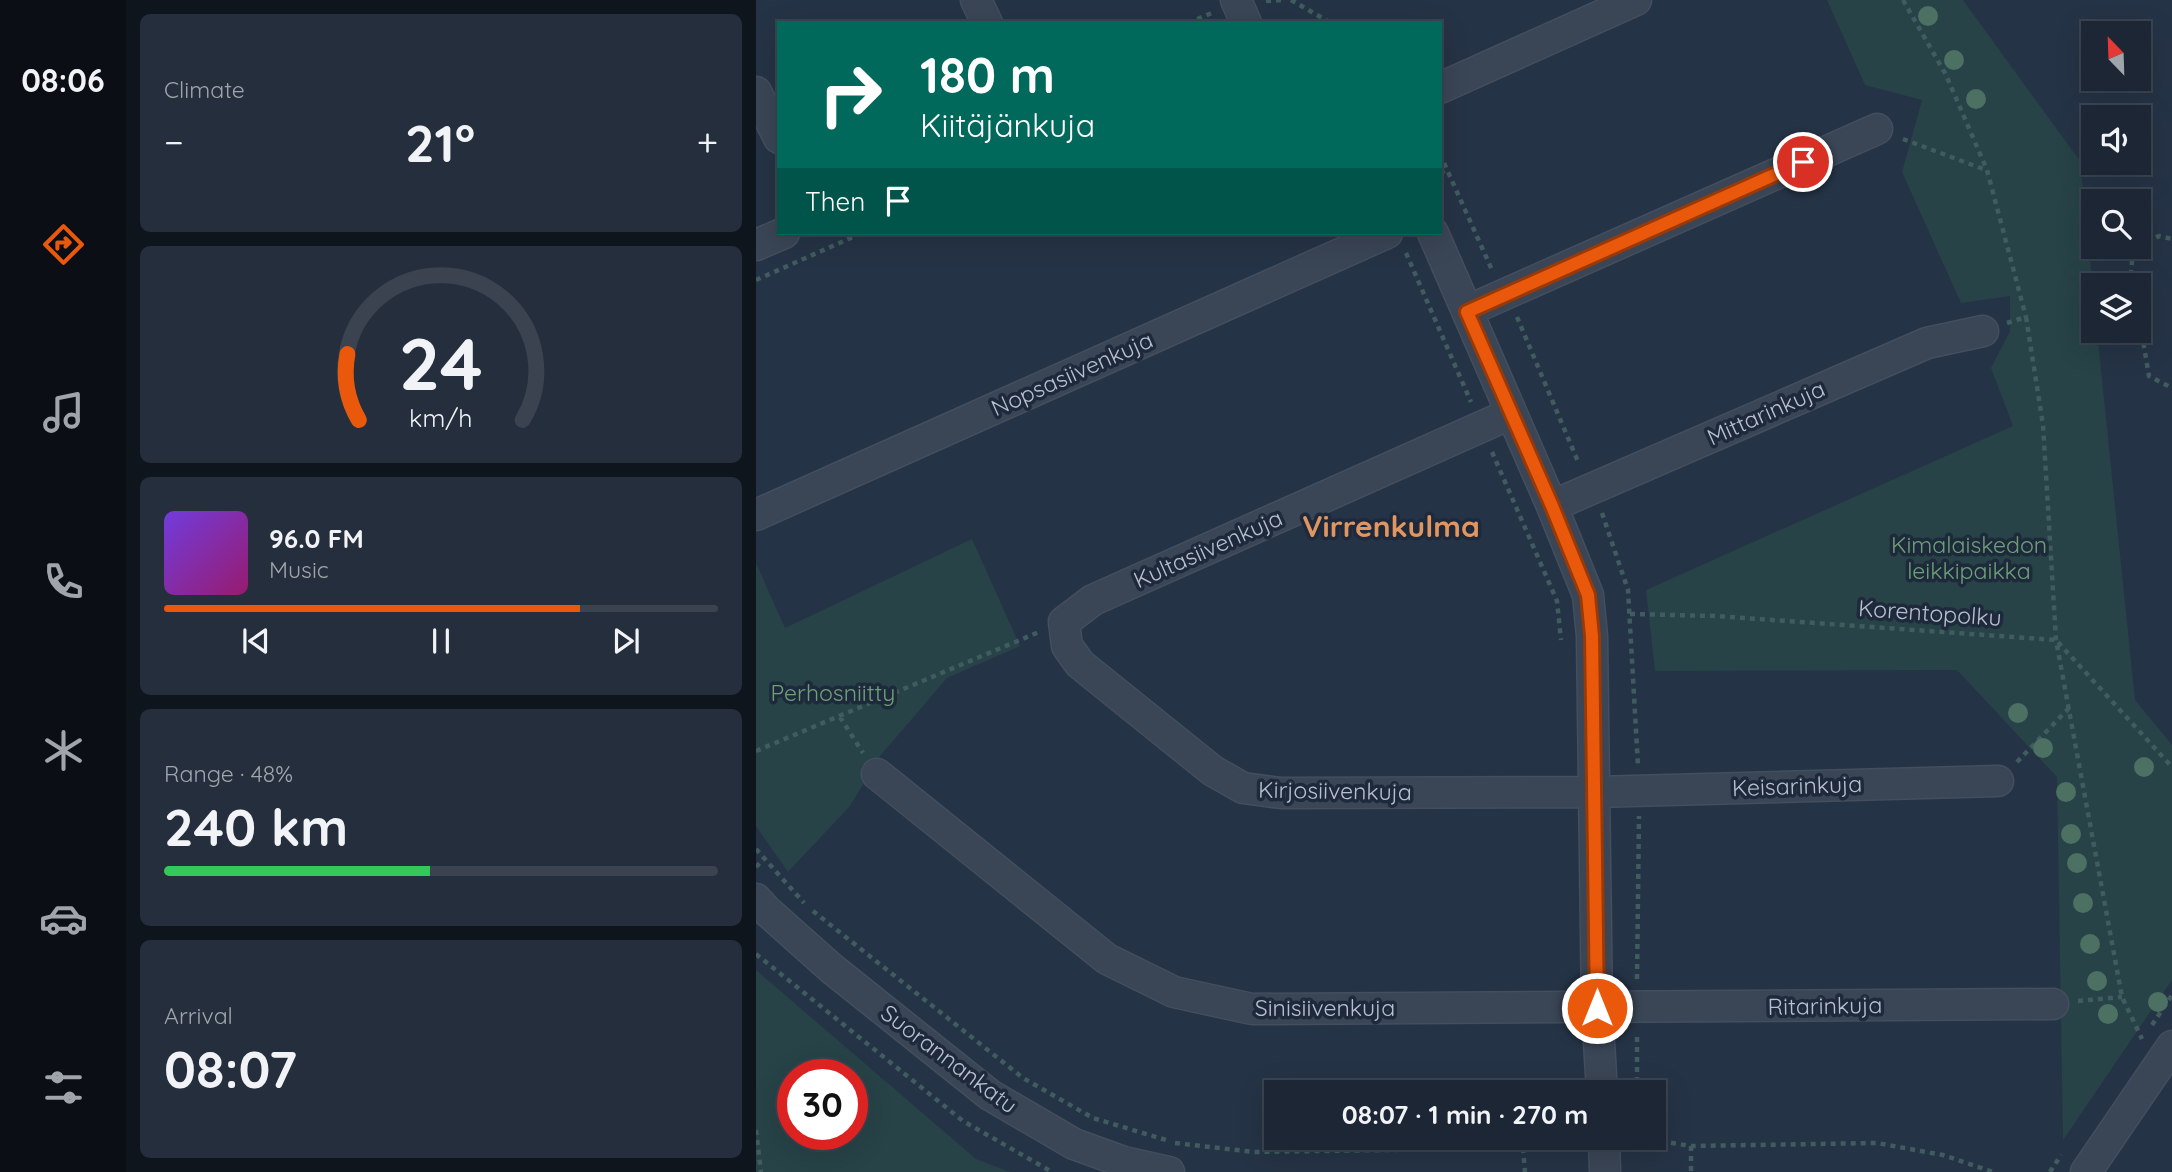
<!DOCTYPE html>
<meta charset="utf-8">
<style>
:root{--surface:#1c2634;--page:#252e3c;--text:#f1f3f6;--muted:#a0a5ac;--line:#3a434f;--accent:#ea580c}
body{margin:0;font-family:Quicksand,sans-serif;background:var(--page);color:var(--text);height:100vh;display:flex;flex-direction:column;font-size:26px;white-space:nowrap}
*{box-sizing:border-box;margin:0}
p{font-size:23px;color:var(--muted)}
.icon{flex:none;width:38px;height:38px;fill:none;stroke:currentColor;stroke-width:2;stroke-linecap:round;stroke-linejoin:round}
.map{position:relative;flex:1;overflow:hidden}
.sheet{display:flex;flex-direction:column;gap:14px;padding:14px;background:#0f151d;width:630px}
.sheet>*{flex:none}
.banner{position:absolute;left:21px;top:21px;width:665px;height:214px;border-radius:0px;box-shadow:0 7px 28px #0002,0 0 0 2px var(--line);background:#00695c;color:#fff;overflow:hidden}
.needle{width:46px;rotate:337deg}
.controls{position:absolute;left:1325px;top:21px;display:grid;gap:14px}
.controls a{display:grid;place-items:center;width:70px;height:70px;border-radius:0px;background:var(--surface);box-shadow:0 7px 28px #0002,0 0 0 2px var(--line);font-size:35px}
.speed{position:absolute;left:21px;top:1059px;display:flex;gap:14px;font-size:35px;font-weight:700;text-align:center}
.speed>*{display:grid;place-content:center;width:91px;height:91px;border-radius:50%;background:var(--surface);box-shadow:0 7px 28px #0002,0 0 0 2px var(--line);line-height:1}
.speed .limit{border:10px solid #d22;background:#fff;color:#111}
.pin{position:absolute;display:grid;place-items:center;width:60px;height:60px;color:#fff;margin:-30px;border:4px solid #fff;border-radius:50%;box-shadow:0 2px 7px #0007}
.me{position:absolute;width:77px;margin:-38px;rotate:0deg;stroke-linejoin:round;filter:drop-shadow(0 0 5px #0008)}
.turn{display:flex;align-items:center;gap:24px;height:147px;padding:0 28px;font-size:32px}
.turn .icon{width:91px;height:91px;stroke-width:2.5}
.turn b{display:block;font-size:49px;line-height:60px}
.then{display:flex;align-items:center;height:66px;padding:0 28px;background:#0003;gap:14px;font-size:26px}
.big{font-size:52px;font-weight:700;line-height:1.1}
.sheet .tile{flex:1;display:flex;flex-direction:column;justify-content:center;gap:10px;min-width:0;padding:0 24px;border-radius:10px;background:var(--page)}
.sheet .dial{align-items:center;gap:0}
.dial svg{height:182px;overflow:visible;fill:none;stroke:var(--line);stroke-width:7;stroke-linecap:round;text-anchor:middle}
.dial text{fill:var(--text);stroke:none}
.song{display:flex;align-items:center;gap:21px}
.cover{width:84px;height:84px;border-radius:10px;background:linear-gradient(135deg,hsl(260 70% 55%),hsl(320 70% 35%))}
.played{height:7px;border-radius:4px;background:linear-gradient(90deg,var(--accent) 75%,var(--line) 75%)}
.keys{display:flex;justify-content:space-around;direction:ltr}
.heat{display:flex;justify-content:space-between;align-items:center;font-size:38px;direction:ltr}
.charge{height:10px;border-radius:5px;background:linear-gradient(90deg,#34c759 48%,var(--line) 0)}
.trip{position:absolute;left:508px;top:1080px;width:402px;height:70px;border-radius:0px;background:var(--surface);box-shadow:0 7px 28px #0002,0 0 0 2px var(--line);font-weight:700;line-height:70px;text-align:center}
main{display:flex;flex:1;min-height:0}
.tab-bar{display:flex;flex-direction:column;width:126px;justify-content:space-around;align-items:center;background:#0b0f15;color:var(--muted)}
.tab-bar .icon{width:49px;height:49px}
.tab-bar .current{color:var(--accent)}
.tab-bar b{font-size:32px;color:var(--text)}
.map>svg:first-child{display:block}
</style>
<main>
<nav class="tab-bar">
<b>08:06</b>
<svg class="icon current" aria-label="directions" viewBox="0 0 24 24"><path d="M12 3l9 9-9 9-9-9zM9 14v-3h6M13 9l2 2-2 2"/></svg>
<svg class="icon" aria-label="music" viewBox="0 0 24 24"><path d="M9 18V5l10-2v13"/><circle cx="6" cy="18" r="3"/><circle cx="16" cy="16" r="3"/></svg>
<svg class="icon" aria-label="phone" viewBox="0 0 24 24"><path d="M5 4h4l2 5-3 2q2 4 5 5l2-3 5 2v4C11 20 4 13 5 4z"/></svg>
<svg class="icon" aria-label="climate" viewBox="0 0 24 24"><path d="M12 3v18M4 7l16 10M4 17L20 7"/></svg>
<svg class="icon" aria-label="car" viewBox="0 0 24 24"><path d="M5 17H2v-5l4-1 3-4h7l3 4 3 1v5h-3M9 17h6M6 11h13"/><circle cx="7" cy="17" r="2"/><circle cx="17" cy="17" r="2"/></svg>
<svg class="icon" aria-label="filters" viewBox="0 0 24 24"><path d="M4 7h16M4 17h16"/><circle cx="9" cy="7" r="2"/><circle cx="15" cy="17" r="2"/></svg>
</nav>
<section class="sheet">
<div class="tile"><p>Climate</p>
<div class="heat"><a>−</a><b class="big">21°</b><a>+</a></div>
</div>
<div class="tile dial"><svg viewBox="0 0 100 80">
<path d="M14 69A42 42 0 1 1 86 69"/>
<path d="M14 69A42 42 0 0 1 9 40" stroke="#ea580c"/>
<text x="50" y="56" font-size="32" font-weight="700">24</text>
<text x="50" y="72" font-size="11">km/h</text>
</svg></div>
<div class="tile">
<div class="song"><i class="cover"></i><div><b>96.0 FM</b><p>Music</p></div></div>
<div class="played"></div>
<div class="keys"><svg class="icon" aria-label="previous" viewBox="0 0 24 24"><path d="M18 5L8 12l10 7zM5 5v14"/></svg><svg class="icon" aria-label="pause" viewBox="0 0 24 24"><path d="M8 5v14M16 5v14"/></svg><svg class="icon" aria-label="next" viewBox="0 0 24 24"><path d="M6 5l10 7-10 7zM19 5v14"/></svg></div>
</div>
<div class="tile"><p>Range · 48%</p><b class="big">240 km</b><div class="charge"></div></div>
<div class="tile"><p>Arrival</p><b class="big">08:07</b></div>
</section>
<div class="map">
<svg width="1416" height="1172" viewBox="0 0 1416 1172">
<rect width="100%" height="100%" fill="#253346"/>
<!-- green -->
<path fill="#274347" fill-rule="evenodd" d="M 1071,0 L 1207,0 L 1324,161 L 1337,288 L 1337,331 L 1341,331 L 1379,700 L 1416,745 L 1416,980 L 1307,1140 L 1301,777 L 1201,670 L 899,671 L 890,590 L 1257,426 L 1235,368 L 1254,331 L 1254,296 L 1205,303 L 1146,172 L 1166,100 L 1109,85 Z
M 216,539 L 264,646 L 191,678 L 124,756 L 94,806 L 32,872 L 0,826 L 0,563 L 29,628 Z
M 0,970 L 220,1159 L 254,1172 L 0,1172 ZM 96,1074 L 96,1134 L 37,1134 L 37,1074 Z"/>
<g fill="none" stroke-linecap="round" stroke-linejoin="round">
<!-- minor casing -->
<g stroke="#434e5e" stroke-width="33">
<path id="minor" d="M 220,0 L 231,23
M 480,0 L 490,23
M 684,88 L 880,0
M 0,92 L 23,138
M 677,233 L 796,506 L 832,595 L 836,636 L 841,1008 L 846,1092
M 0,245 L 28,233
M 711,311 L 1121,129
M 754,414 L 337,600 L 308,622 L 311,646 L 324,664 L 457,771 L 487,788 L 525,793 L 839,792 L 1242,781
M 796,506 L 1171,343 L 1227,331
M 0,515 L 631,233
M 121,774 L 351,959 L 418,992 L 496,1009 L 1297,1004
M 0,899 L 10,910 L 75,968 L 234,1095 L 318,1144 L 368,1162 L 413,1172
M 848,1138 L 849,1172
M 1330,1172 L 1416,1046"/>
</g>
<!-- path -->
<path stroke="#405c5e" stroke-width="4.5" stroke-dasharray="5 5" stroke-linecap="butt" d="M 535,0 L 575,23
M 1147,0 L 1190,75 L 1231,170 L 1270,317
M 510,1 L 527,0
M 432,23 L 458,12
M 1147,139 L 1230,170
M 684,154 L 736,270
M 684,173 L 691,170
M 1382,246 L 1403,236 L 1416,239
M 650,253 L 715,402
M 0,280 L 106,233
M 1374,285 L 1377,249 L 1381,247
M 761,317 L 823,464
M 1251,323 L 1270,317 L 1287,425 L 1300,640 L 1366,997 L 1386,1039
M 1382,324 L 1386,335 L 1393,376 L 1416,388
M 736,452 L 801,601 L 805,640
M 846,513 L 872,590 L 882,766
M 874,614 L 960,616 L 1300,640 L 1416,767
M 84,717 L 107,753
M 0,751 L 283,632
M 1261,762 L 1313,708
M 0,849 L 48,903
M 0,867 L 8,859
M 57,911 L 267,1078 L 337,1118 L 410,1140
M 0,954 L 207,1121 L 296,1172
M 881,979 L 883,816
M 1322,1001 L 1366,997
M 1396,1025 L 1416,995
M 881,1092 L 881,1033
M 0,1130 L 5,1172
M 896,1138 L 898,1140 L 935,1146 L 1121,1143 L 1187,1155 L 1237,1172
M 419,1143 L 498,1152 L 767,1148 L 805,1143 L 810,1138
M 935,1146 L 935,1172
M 767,1148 L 769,1172
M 1294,1172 L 1305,1155"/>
<!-- minor -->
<use href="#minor" stroke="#3a4555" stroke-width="30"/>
</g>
<!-- trees -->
<g fill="#4c7062">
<circle cx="1172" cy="16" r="10"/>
<circle cx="1198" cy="60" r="10"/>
<circle cx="1220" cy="99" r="10"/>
<circle cx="1262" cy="713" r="10"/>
<circle cx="1287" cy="748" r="10"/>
<circle cx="1388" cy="767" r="10"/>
<circle cx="1310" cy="792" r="10"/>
<circle cx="1315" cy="834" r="10"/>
<circle cx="1321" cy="863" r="10"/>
<circle cx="1327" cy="903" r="10"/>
<circle cx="1334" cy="944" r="10"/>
<circle cx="1341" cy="981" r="10"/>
<circle cx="1402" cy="1002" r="10"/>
<circle cx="1352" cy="1014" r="10"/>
</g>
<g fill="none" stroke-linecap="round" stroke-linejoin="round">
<!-- route casing -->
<g stroke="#983908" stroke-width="18">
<path id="route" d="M 841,1008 L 836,636 L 832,595 L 796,506 L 711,312 L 1047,162"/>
</g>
<!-- route -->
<use href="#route" stroke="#ea580c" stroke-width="12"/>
</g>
<g text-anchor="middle" stroke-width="7" stroke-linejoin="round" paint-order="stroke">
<!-- street labels -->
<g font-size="23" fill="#b7c0ce" stroke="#1e2a3b">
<text transform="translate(316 374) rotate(-24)" y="8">Nopsasiivenkuja</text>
<text transform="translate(1010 413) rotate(-24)" y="8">Mittarinkuja</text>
<text transform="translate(452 549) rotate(-24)" y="8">Kultasiivenkuja</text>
<text transform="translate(1174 613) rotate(4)" y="8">Korentopolku</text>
<text transform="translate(1041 786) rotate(-2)" y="8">Keisarinkuja</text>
<text transform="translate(579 791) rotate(1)" y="8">Kirjosiivenkuja</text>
<text transform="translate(1069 1006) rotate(-1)" y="8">Ritarinkuja</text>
<text x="569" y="1016">Sinisiivenkuja</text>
<text transform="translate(193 1059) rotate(37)" y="8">Suorannankatu</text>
</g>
<!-- park labels -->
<g font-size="23" fill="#6ca178" stroke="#1e2a3b">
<text x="1213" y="553">Kimalaiskedon<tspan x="1213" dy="26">leikkipaikka</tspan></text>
<text x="77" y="701">Perhosniitty</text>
</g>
<!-- district labels -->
<g font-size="30" font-weight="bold" fill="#e09661" stroke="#1e2a3b">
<text x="635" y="537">Virrenkulma</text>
</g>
</g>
</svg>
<div class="controls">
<a><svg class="needle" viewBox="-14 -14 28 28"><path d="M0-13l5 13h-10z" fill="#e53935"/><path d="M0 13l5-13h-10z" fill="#a0a5ac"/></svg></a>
<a><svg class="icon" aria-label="sound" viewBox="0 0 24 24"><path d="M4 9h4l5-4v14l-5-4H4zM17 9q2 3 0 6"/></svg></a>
<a><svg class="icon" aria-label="search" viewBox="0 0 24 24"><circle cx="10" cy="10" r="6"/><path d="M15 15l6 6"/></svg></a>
<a><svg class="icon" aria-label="layers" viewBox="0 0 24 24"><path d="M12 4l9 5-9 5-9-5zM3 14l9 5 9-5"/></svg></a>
</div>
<div class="speed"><div class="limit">30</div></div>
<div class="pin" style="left:1047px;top:162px;background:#d93025"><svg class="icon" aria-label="arrive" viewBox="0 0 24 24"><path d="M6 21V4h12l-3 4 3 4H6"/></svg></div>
<svg class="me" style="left:841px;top:1008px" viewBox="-20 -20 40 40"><circle r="17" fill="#ea580c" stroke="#fff" stroke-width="3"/><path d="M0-11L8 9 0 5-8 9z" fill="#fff"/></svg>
<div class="trip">08:07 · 1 min · 270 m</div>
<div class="banner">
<div class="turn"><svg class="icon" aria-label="right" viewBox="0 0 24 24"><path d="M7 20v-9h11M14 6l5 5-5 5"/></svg><div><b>180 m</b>Kiitäjänkuja</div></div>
<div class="then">Then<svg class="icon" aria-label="arrive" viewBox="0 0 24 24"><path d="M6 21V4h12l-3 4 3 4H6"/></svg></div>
</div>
</div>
</main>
